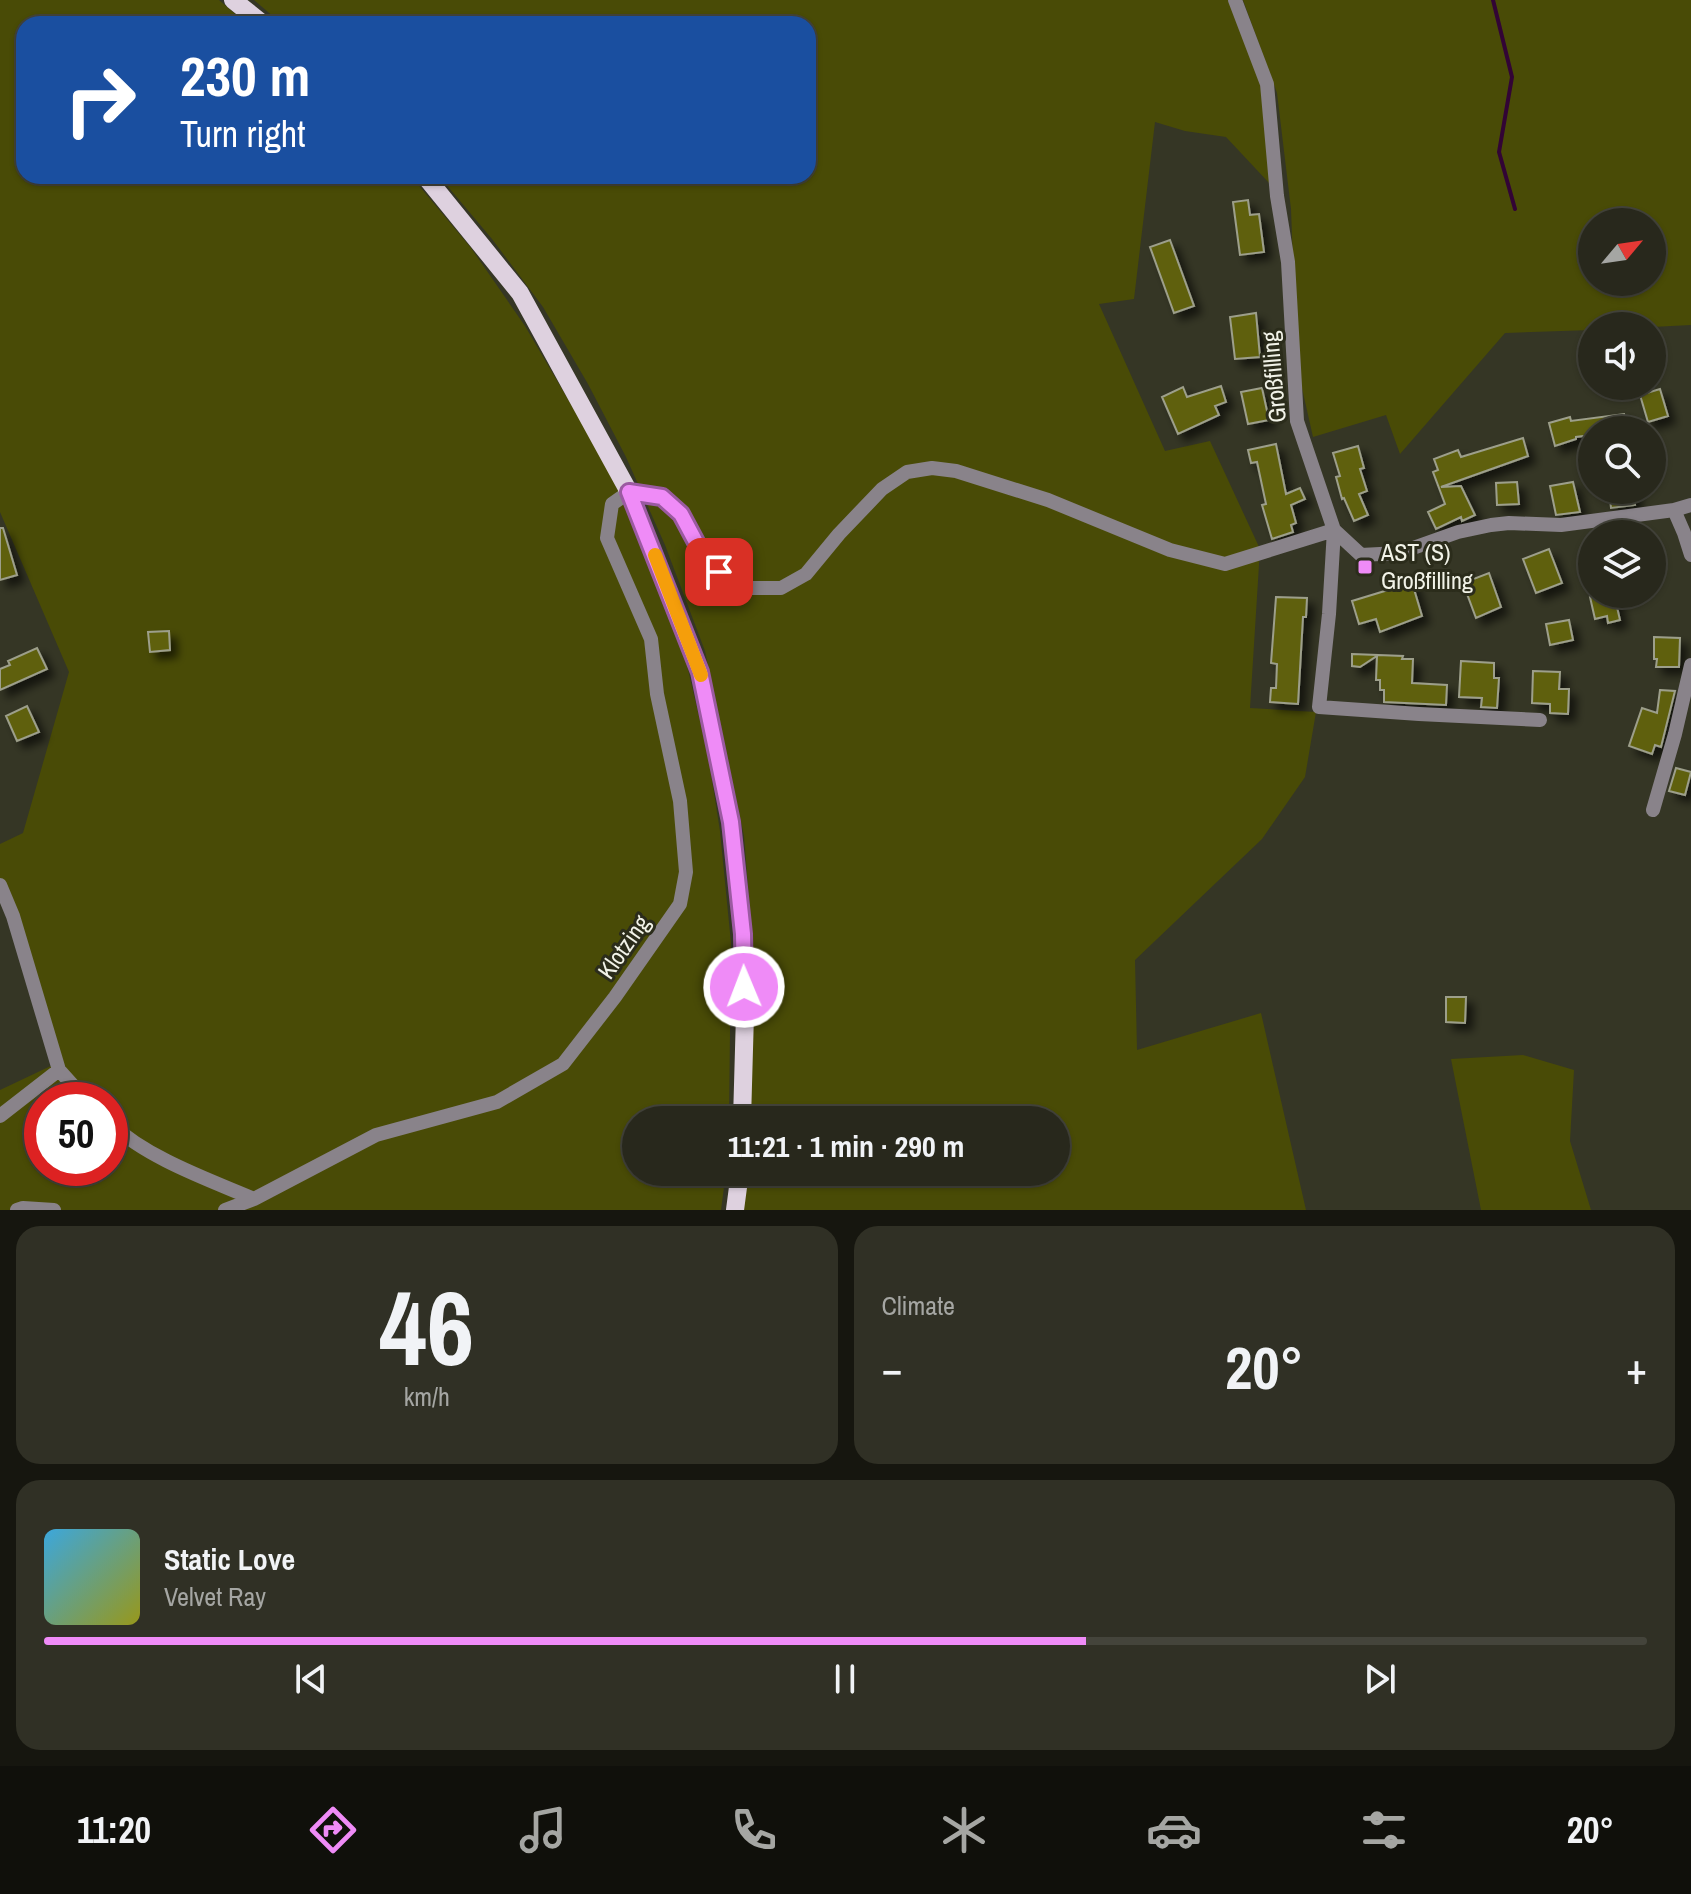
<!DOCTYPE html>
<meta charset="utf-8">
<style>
:root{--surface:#28281c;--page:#303025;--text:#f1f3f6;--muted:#a5a6a3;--line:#44443b;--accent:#ef8bf7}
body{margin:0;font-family:"Archivo Narrow",sans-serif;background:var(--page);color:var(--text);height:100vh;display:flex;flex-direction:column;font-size:30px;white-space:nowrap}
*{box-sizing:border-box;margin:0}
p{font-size:26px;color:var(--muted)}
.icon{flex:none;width:44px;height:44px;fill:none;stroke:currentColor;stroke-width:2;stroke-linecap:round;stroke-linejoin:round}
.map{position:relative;height:1210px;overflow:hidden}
.sheet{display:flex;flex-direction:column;gap:16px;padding:16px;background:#16160f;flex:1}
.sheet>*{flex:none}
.banner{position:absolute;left:16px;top:16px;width:800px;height:168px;border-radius:24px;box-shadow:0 2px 6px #0004,0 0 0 2px var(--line);background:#1a4fa0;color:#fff;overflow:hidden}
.needle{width:52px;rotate:61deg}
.controls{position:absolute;left:1578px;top:208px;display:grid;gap:16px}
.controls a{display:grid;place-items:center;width:88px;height:88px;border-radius:50%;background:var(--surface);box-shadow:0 2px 6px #0004,0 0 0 2px var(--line);font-size:40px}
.speed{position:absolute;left:24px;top:1082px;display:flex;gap:16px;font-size:40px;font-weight:700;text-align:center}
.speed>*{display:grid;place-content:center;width:104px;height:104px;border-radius:50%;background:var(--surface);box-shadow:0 2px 6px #0004,0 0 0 2px var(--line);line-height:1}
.speed .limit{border:12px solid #d22;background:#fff;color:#111}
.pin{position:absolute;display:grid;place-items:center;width:68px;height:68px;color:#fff;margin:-34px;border-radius:16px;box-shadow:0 4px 12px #0006}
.me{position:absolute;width:88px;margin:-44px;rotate:359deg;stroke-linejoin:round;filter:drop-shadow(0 0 6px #0008)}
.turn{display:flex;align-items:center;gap:28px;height:168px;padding:0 32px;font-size:36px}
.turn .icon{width:104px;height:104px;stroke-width:2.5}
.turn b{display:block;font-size:56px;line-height:68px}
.big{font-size:60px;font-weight:800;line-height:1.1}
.sheet .card{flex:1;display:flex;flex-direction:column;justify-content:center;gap:12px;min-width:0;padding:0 28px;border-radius:24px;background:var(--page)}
.sheet .dial{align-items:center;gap:0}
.dial b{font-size:104px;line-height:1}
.song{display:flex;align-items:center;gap:24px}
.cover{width:96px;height:96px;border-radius:12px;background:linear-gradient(135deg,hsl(200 70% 55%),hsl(60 70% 35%))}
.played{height:8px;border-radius:4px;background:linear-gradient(90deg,var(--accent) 65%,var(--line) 65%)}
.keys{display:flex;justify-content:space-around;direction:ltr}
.heat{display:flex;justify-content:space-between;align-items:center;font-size:44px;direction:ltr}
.sheet .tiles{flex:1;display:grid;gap:16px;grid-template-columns:1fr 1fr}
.card:last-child{grid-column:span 2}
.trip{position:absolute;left:622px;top:1106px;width:448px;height:80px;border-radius:40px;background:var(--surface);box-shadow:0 2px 6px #0004,0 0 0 2px var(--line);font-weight:800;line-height:80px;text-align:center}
.tabs{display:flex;height:128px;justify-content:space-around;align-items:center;background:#10100b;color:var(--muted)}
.tabs .icon{width:56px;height:56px}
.tabs .selected{color:var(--accent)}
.tabs b{font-size:36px;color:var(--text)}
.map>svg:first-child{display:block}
</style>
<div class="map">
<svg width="1691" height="1210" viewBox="0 0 1691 1210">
<defs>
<filter id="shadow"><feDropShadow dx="7" dy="7" stdDeviation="4" flood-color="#0009"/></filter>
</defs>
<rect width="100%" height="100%" fill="#353625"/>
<!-- green -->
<path fill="#494b06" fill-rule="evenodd" d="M 0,0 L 219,0 L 247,24 L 24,24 L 24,176 L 411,176 L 471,248 L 525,326 L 593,442 L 638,528 L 686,661 L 708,755 L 720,831 L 731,943 L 729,1120 L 636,1120 L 636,1172 L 726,1172 L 721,1210 L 0,1210 L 0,1090 L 57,1063 L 0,885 L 0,844 L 23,833 L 69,672 L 0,512 ZM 42,1100 L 110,1100 L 110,1168 L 42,1168 Z
M 254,0 L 1228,0 L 1260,79 L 1270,184 L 1226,137 L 1185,131 L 1155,122 L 1134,299 L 1099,304 L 1165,451 L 1210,441 L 1260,549 L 1250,708 L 1316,712 L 1305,777 L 1262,839 L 1135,960 L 1137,1050 L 1261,1013 L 1306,1210 L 743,1210 L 746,1172 L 1056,1172 L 1056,1120 L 748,1120 L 755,973 L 744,836 L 705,651 L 665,545 L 626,457 L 588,384 L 543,307 L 492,239 L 439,176 L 808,176 L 808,24 L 282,24 Z
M 1243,0 L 1691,0 L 1691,325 L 1652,327 L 1592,326 L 1592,330 L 1505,333 L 1400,454 L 1386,415 L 1313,437 L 1297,366 L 1291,209 L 1277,93 ZM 1592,222 L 1652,222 L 1652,282 L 1592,282 Z
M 1523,1055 L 1574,1070 L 1570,1141 L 1591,1210 L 1481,1210 L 1451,1059 Z"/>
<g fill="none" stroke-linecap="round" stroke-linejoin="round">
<!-- stream -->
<path stroke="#320435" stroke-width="4" d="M 1493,0 L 1512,77 L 1499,152 L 1515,209"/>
</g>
<!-- building -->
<path fill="#5f610f" stroke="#9d9f8b" stroke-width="2" filter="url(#shadow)" d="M 1248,200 L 1250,215 L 1259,214 L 1264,252 L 1240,255 L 1233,202 Z
M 1170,240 L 1194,306 L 1174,313 L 1150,247 Z
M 1256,313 L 1260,357 L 1235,359 L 1230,317 Z
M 1221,386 L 1226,402 L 1215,406 L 1219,415 L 1178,434 L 1162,397 L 1183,387 L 1187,397 Z
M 1262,388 L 1269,420 L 1248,424 L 1241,392 Z
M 1660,389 L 1668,416 L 1648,422 L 1640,395 Z
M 1624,414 L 1626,430 L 1592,430 L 1592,435 L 1576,437 L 1576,439 L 1555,446 L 1549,423 L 1570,417 L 1571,421 Z
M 1523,438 L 1528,456 L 1441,487 L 1461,486 L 1475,515 L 1462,521 L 1461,517 L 1436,529 L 1428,512 L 1445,504 L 1433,472 L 1438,470 L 1434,459 L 1458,450 L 1461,457 Z
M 1276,444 L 1286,494 L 1300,488 L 1305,499 L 1291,505 L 1296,523 L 1291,525 L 1293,532 L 1272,539 L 1262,505 L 1266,504 L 1257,462 L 1251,463 L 1248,450 Z
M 1358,446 L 1364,468 L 1360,469 L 1367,491 L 1359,494 L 1368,515 L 1354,521 L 1344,498 L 1342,499 L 1336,477 L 1340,476 L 1333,453 Z
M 1517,482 L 1519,504 L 1497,505 L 1496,483 Z
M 1573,482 L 1580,512 L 1556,515 L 1550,486 Z
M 1609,490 L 1633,490 L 1635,505 L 1611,508 Z
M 0,528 L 3,528 L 17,575 L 0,580 Z
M 1549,549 L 1562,583 L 1536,593 L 1523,559 Z
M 1489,573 L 1501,607 L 1476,618 L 1463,583 Z
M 1411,579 L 1422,616 L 1380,632 L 1376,619 L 1359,624 L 1352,601 L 1388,590 L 1387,586 Z
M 1600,594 L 1614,594 L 1620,620 L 1608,623 L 1607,616 L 1595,619 L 1590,597 Z
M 1276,597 L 1307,598 L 1306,617 L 1303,617 L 1298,704 L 1270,702 L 1271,688 L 1276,688 L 1277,664 L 1271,663 Z
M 1569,620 L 1573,640 L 1550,645 L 1546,624 Z
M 169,631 L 170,650 L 150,652 L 148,632 Z
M 1654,637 L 1680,638 L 1679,667 L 1656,667 L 1657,659 L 1654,659 Z
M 37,648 L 47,669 L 0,690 L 0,669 L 10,665 L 8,661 Z
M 1352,654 L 1403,656 L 1402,659 L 1413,659 L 1412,683 L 1447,685 L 1446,705 L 1384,702 L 1384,690 L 1380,690 L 1380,680 L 1376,680 L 1377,656 L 1360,667 L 1352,666 Z
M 1461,661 L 1494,663 L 1494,678 L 1499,678 L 1497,708 L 1481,707 L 1482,698 L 1459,697 Z
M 1533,671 L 1560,672 L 1559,689 L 1569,689 L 1568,714 L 1550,713 L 1550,704 L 1532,703 Z
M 1660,690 L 1675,691 L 1661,747 L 1655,745 L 1652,754 L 1629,746 L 1642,708 L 1657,713 Z
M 27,706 L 39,732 L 17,741 L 6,716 Z
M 1676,768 L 1691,772 L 1685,795 L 1669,791 Z
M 1446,997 L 1466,997 L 1465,1023 L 1446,1022 Z"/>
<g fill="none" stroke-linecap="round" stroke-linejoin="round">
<!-- minor -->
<path stroke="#89838a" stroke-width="14" d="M 1235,0 L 1267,84 L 1277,196 L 1288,262 L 1297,421 L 1334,530 L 1329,614 L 1319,707 L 1419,714 L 1540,720
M 1674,510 L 1684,533 L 1691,555
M 1334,530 L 1361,555 L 1399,553 L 1458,532 L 1491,525 L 1509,523 L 1561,525 L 1674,510 L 1691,505
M 1653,810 L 1675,734 L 1691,665
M 0,885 L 13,916 L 59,1070 L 0,1116
M 59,1070 L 86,1100
M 110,1123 C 147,1158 207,1179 254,1199
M 17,1210 L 23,1208 L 54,1210
M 225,1210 L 254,1199 L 376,1135 L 497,1102 L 563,1064 L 615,997 L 680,904 L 686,872 L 680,801 L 657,694 L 651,639 L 607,538 L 612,504 L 629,492 L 662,497 L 681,514 L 705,559 L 732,584 L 752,588 L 781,588 L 806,574 L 839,534 L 882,489 L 907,472 L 932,468 L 956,471 L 1048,500 L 1170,550 L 1225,564 L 1334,530"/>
<!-- major -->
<path stroke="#ded1df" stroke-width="18" d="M 233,0 L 263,24
M 425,176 L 520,293 L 629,492 L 700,672 L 731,822 L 743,934 L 745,1014 L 742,1120
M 735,1210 L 740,1172"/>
</g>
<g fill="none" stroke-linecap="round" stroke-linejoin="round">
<!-- route casing -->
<g stroke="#9b5aa1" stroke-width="20">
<path id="route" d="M 719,572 L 705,559 L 681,514 L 662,497 L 629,492 L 700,672 L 731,822 L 743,934 L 744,987"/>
</g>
<!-- route -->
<use href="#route" stroke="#ef8bf7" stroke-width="14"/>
<!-- slow -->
<path stroke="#f59e0b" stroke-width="14" d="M 655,555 L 701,675"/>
</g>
<!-- markers -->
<rect fill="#ef8bf7" stroke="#2b2c1b" stroke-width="3" x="1357" y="559" width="16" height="16" rx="4"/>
<g text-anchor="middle" stroke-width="6" stroke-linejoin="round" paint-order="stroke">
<!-- street labels -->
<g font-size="24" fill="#f2f3e8" stroke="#2b2c1b">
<text transform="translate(1274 377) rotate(-95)" y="8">Großfilling</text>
<text transform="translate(624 947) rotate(-55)" y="8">Klotzing</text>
</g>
<!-- poi labels -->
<g font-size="24" fill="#f2f3e8" stroke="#2b2c1b" text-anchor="start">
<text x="1381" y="561">AST (S)<tspan x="1381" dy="28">Großfilling</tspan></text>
</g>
</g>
</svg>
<div class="controls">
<a><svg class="needle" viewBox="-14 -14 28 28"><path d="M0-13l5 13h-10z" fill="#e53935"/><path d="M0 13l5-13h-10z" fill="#a5a6a3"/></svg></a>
<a><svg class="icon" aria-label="sound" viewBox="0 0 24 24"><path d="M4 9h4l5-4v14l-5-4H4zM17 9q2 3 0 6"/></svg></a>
<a><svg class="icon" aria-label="search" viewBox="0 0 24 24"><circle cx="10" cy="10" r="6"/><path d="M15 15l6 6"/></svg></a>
<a><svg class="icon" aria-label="layers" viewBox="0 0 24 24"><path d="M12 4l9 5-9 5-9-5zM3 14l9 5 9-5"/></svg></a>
</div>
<div class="speed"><div class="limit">50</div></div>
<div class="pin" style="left:719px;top:572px;background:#d93025"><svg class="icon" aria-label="arrive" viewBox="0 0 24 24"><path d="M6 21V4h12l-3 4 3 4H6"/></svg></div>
<svg class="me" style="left:744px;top:987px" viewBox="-20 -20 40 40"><circle r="17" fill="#ef8bf7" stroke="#fff" stroke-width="3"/><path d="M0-11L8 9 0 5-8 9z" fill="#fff"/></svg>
<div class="trip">11:21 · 1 min · 290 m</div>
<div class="banner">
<div class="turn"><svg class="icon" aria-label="right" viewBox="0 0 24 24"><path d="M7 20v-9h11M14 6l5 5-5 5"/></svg><div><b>230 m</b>Turn right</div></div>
</div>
</div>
<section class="sheet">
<div class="tiles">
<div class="card dial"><b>46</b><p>km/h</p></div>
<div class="card"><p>Climate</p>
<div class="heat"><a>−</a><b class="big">20°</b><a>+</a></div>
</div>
<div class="card">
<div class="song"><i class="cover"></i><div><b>Static Love</b><p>Velvet Ray</p></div></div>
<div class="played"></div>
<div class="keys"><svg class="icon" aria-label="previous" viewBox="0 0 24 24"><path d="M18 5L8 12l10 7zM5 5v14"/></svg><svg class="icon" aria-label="pause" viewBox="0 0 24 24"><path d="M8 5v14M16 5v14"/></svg><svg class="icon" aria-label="next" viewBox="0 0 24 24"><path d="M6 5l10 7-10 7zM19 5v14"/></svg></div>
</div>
</div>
</section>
<nav class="tabs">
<b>11:20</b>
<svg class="icon selected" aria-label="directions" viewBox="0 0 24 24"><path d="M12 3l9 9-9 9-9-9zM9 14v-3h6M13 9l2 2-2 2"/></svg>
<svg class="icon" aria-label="music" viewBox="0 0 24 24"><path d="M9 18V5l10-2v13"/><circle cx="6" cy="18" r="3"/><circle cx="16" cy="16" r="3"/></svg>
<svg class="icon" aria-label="phone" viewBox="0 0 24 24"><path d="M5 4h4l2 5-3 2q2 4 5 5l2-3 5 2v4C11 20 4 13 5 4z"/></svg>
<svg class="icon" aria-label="climate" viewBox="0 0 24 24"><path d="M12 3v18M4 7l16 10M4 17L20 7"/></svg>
<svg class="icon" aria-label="car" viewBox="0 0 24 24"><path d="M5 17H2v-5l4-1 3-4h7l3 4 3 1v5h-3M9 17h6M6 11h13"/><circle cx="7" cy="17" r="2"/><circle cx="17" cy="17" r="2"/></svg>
<svg class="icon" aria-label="filters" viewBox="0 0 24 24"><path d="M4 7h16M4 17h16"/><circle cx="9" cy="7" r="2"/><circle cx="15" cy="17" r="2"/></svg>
<b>20°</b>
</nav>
